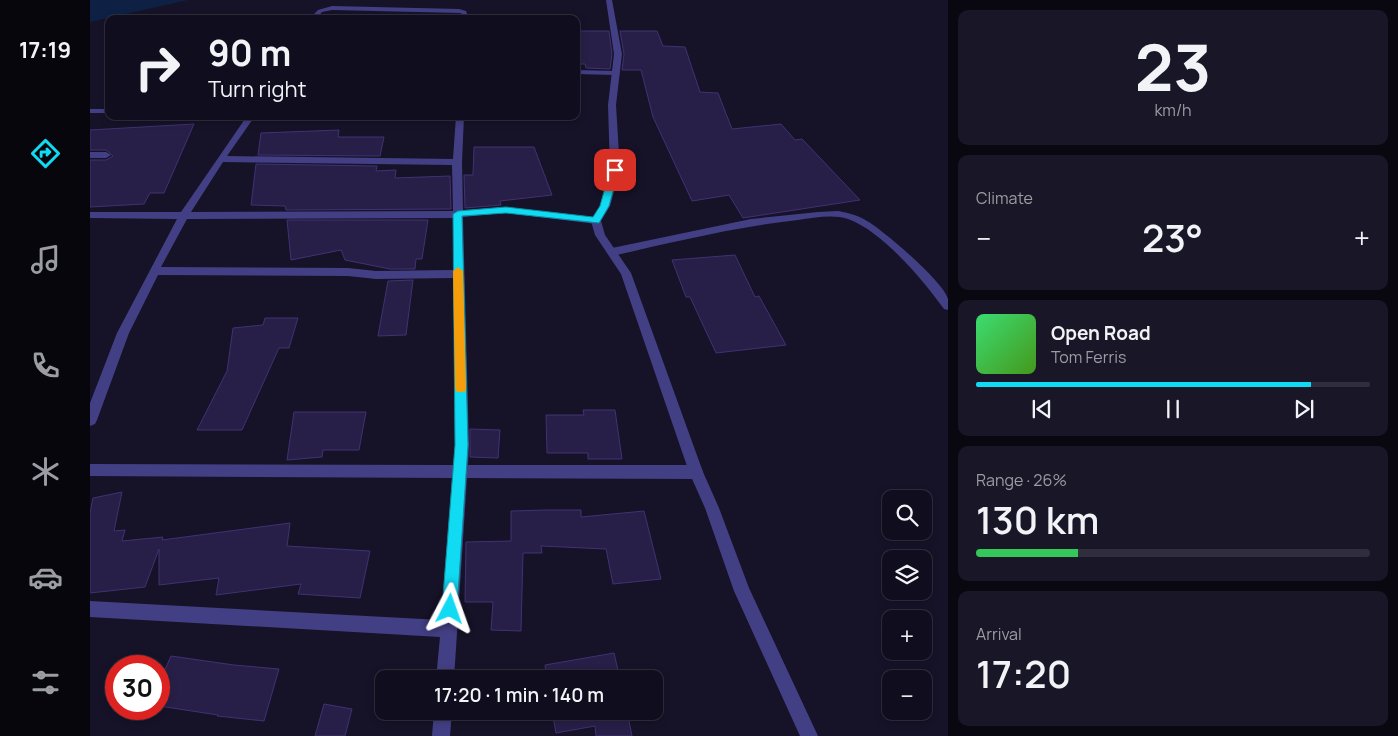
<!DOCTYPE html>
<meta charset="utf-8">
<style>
:root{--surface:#100e1e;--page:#191727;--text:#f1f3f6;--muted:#9c9ca4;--line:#302e3c;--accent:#11daf3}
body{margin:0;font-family:Manrope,sans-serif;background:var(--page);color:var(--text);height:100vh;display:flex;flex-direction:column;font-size:19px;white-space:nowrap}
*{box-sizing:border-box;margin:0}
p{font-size:16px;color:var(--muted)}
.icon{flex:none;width:28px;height:28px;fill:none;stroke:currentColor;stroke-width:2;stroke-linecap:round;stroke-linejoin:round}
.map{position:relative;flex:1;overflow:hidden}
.side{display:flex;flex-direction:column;gap:10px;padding:10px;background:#090810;width:450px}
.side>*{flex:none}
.hud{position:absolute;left:15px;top:15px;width:475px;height:105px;border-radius:10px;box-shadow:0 2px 8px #0003,0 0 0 1px var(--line);background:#100e1e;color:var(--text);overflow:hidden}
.tools{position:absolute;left:792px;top:490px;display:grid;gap:10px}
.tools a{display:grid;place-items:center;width:50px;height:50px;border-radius:10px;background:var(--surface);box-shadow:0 2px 8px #0003,0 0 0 1px var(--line);font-size:25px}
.speed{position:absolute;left:15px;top:655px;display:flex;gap:10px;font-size:25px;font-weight:700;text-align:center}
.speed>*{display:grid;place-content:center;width:65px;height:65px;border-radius:50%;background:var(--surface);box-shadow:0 2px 8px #0003,0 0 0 1px var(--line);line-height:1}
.speed .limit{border:8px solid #d22;background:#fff;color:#111}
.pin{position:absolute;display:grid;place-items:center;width:42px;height:42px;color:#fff;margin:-21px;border-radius:10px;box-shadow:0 2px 8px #0006}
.me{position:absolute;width:55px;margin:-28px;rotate:4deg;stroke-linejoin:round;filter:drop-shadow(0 0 4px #0008)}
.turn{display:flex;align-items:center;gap:18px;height:105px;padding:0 20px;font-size:22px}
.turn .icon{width:65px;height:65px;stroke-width:2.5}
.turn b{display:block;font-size:35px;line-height:42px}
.big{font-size:38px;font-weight:600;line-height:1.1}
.side .widget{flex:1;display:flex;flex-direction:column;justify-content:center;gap:8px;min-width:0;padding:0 18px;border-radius:10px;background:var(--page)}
.side .dial{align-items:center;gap:0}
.dial b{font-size:65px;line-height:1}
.song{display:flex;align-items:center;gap:15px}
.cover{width:60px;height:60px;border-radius:8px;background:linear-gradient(135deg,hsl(140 70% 55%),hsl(100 70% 35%))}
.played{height:5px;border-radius:2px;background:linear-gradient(90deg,var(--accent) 85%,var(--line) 85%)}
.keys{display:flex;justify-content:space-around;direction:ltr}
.heat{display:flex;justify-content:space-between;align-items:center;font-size:28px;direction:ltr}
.charge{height:8px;border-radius:4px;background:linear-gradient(90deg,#34c759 26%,var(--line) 0)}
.trip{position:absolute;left:285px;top:670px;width:288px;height:50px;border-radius:10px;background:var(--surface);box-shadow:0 2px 8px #0003,0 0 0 1px var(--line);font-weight:600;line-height:50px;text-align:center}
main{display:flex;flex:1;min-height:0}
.dock{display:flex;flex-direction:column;width:90px;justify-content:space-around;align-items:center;background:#06060c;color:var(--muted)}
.dock .icon{width:35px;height:35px}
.dock .active{color:var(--accent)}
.dock b{font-size:22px;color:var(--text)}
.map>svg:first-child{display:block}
</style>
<main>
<nav class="dock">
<b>17:19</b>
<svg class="icon active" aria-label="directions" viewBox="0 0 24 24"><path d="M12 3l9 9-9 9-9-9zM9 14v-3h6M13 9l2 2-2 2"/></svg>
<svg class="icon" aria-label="music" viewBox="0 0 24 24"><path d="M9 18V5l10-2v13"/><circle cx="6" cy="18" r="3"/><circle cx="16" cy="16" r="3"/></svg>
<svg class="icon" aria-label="phone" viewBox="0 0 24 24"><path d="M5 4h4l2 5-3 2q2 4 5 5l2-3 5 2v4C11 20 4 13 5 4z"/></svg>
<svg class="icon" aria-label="climate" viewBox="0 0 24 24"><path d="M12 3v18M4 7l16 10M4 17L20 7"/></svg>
<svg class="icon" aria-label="car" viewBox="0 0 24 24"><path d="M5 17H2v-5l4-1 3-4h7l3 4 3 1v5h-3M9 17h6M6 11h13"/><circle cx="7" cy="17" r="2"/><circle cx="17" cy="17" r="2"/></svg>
<svg class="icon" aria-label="filters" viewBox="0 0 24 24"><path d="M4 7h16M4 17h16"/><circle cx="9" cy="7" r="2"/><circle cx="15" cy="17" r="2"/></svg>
</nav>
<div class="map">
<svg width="858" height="736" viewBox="0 0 858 736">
<rect width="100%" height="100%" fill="#161228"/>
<!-- water -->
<path fill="#0e2145" d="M 0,0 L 98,0 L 0,22 Z"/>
<!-- building -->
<path fill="#281f48" stroke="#403273" d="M 486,31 L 519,31 L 522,54 L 520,69 L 496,68 L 495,64 L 486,64 Z
M 530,31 L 567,31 L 573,46 L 595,47 L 610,92 L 628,93 L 642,129 L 691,124 L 705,140 L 712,139 L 770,200 L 653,218 L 639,195 L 602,201 L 563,117 L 551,70 L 532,70 L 534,54 Z
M 104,124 L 74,193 L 60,193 L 54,204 L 0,207 L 0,160 L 16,160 L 23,156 L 16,150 L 0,150 L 0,130 Z
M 249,130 L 248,137 L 294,137 L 290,156 L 168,155 L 171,133 Z
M 384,147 L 444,147 L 462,195 L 410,201 L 411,205 L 375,208 L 374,175 L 383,175 Z
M 166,164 L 287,166 L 286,171 L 306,170 L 305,178 L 360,176 L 361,209 L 196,210 L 195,206 L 161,205 Z
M 197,220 L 338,220 L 332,259 L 326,259 L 325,269 L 300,269 L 255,260 L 251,250 L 201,260 Z
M 645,255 L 665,297 L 669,296 L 696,345 L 626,353 L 600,297 L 596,297 L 582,260 Z
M 323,280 L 316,335 L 288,336 L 298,281 Z
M 175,318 L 208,318 L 199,348 L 189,348 L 152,430 L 107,430 L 137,371 L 143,328 L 173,325 Z
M 493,410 L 525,410 L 532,459 L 498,459 L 498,453 L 457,453 L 456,415 L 494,415 Z
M 204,412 L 276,412 L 269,450 L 233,450 L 232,457 L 197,460 Z
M 380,429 L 410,430 L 408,458 L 380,457 Z
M 32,492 L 24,531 L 35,530 L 32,541 L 73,537 L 72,540 L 200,523 L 197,546 L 280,551 L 270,598 L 208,594 L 211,584 L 126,595 L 129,578 L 69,585 L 69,549 L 55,587 L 0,593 L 0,513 L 3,498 Z
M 455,510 L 491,510 L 491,517 L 554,511 L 571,579 L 523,584 L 516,549 L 451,546 L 452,553 L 433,553 L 431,631 L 401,630 L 403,602 L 375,602 L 376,542 L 421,541 L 421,511 Z
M 524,653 L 530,679 L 457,679 L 455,665 Z
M 81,656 L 144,665 L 189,669 L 174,721 L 127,716 L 128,715 L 69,706 L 69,683 Z
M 234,704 L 262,709 L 255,736 L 225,736 Z
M 462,711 L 537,711 L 542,736 L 506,736 L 505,726 L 466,733 Z"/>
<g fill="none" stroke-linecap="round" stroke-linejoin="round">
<!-- minor -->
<path fill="#433f85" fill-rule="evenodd" d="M 242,6 L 369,9 L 376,11 L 379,19 L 373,19 L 371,13 L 369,13 L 242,10 L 232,12 L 226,19 L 219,19 L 228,10 Z
M 486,70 L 526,71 L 530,73 L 526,75 L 486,74 Z
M 0,109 L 19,109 L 19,113 L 0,113 Z
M 157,116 L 165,116 L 137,156 L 363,159 L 366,116 L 374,116 L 372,162 L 373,210 L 415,207 L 510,219 L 510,223 L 506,224 L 415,213 L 373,217 L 379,445 L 378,465 L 606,465 L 611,467 L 613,472 L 611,477 L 606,479 L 377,478 L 364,679 L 346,679 L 350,637 L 0,617 L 0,601 L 351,620 L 362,478 L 0,476 L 0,464 L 364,465 L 365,445 L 364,278 L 286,279 L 258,276 L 68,275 L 39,333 L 7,420 L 5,424 L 0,426 L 0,403 L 27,333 L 87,219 L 0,218 L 0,212 L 91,212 ZM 133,162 L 362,165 L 363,211 L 101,212 ZM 363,218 L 363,270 L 286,271 L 258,268 L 71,267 L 97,219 Z
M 0,152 L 16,152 L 21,155 L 16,158 L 0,158 Z
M 748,211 C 758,213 768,215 777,221 C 793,230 854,282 858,299 C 858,302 858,307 858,310 L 854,309 C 833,280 792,231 758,219 C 742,214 724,218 708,220 C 645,227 584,242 522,256 L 517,252 L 522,248 L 661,219 L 728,212 Z
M 344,711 L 362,711 L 360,736 L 342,736 Z"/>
<!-- tertiary -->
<path fill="#433f85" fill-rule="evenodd" d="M 516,0 L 522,0 L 532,54 L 526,105 L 530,170 L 520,206 L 511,221 L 515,235 L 541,273 L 613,472 L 629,508 L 659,588 L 728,736 L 710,736 L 644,591 L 615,508 L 599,472 L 531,274 L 505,235 L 501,221 L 510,206 L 520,170 L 518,105 L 524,54 Z"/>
</g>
<!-- route -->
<path fill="#11daf3" stroke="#0b8e9e" d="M 525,168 L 529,170 L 519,206 L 509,223 L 416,213 L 372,216 L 378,445 L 367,609 L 365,615 L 360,617 L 355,615 L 352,609 L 365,445 L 363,214 L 368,211 L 416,207 L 503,217 L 510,206 L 520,170 Z"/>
<!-- slow -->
<path fill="#f59e0b" d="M 368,267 L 373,271 L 376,389 L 375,392 L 367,392 L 365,389 L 363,271 Z"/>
</svg>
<div class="tools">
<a><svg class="icon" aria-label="search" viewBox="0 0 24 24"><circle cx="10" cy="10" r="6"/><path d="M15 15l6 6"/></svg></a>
<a><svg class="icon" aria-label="layers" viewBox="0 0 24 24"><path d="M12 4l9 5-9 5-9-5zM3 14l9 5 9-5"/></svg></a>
<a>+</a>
<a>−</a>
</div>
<div class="speed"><div class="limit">30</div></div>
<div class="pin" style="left:525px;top:170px;background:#d93025"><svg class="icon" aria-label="arrive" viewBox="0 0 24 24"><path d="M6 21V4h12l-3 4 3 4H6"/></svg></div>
<svg class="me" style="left:360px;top:609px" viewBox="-20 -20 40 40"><path d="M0-17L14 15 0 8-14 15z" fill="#11daf3" stroke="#fff" stroke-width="4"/></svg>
<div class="trip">17:20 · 1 min · 140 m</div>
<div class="hud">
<div class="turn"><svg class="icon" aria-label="right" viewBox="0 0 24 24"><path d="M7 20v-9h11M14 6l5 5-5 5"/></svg><div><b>90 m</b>Turn right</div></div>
</div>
</div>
<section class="side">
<div class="widget dial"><b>23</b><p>km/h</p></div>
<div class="widget"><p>Climate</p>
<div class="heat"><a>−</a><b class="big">23°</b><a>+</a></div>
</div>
<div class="widget">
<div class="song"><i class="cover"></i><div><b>Open Road</b><p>Tom Ferris</p></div></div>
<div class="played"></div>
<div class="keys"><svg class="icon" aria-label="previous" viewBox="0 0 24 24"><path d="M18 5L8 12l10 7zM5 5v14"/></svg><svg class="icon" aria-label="pause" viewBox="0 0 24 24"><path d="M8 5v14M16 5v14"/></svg><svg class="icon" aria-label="next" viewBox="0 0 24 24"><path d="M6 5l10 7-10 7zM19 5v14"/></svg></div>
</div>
<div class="widget"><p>Range · 26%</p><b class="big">130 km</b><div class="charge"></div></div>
<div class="widget"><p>Arrival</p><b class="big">17:20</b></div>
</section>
</main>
